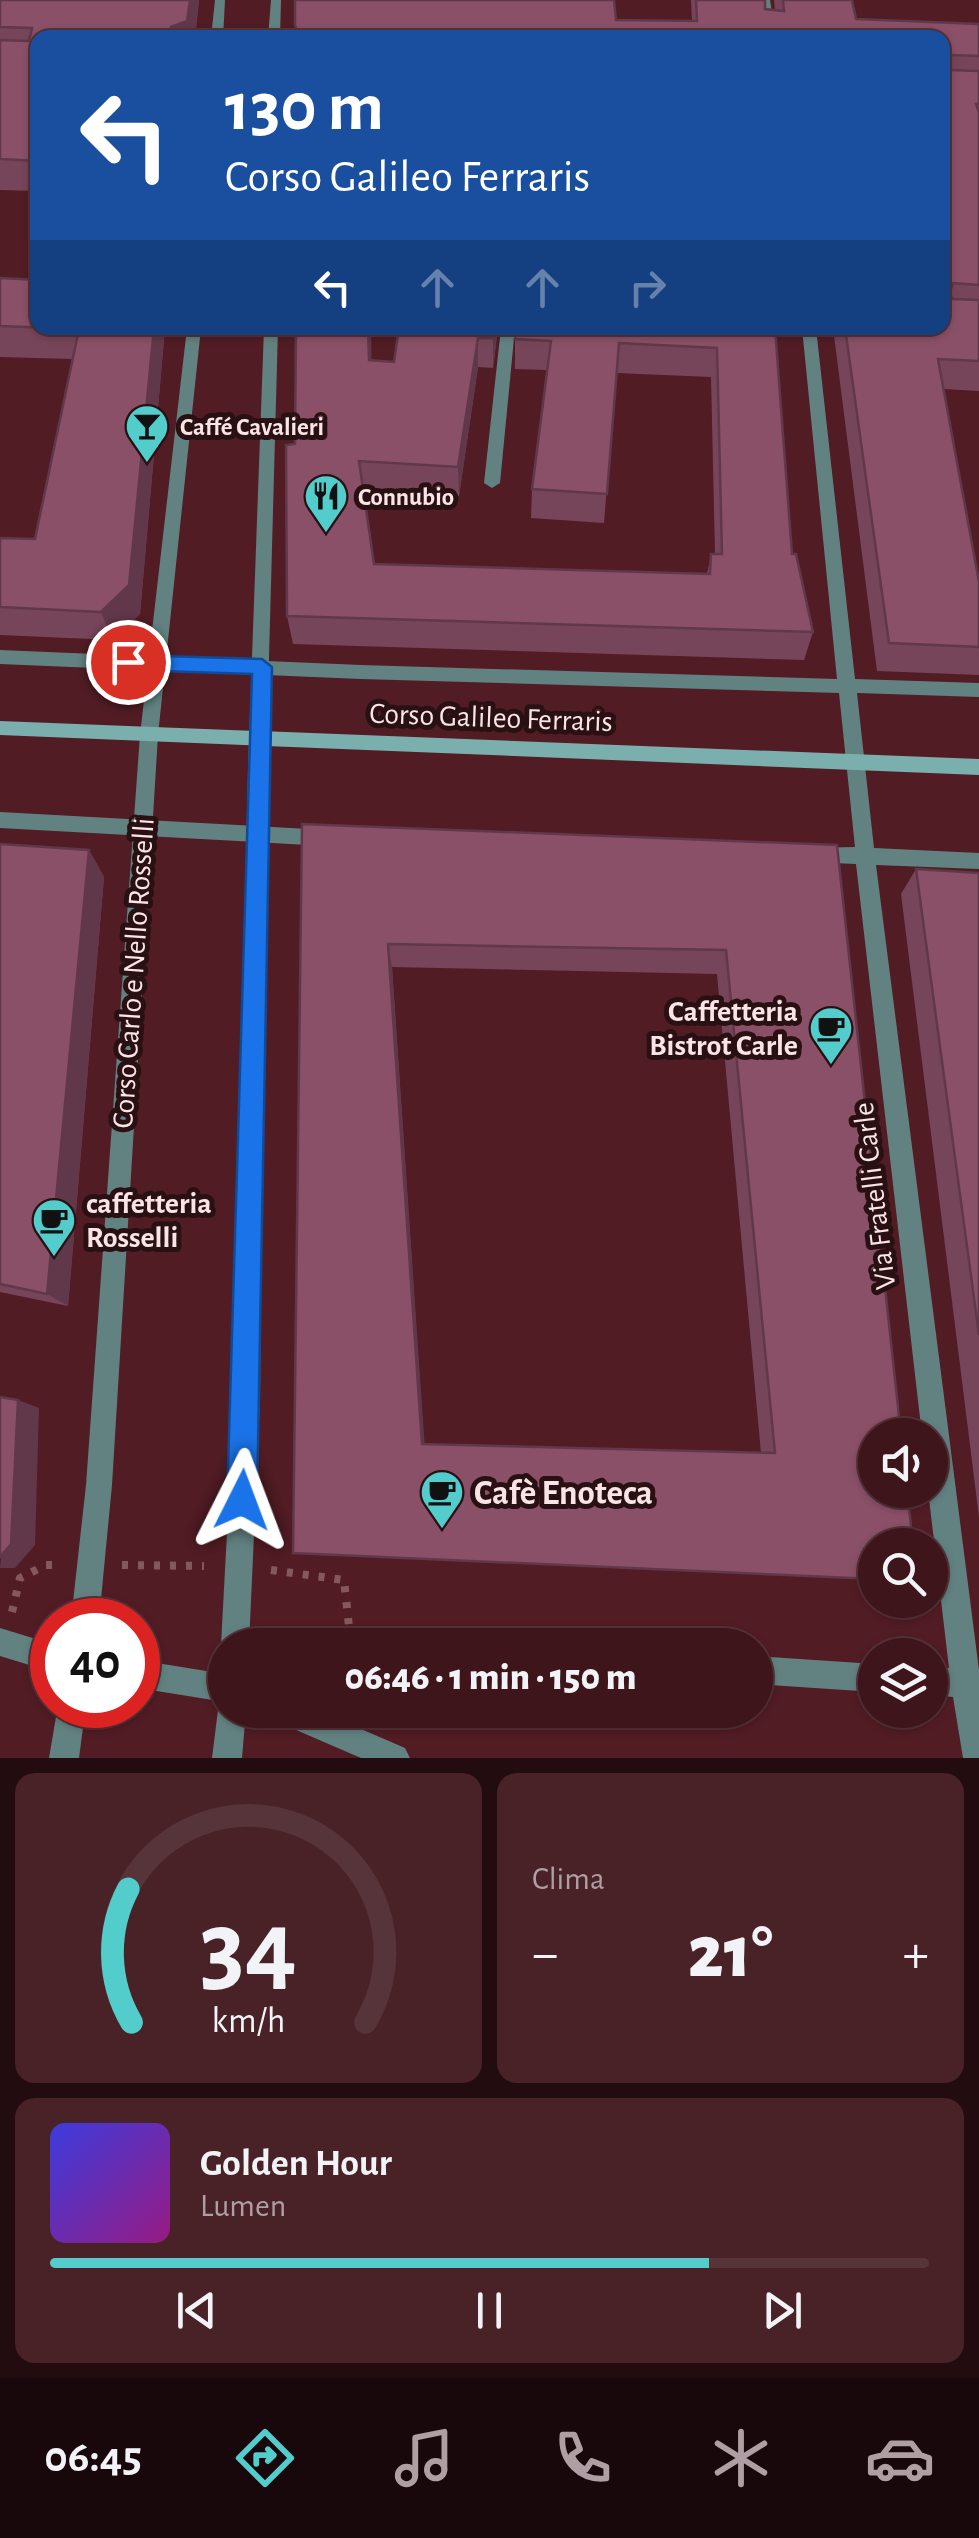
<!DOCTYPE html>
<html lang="it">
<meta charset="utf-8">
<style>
:root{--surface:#3e151b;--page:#492228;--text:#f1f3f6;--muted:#ad9fa3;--line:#57343a;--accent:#52cdcc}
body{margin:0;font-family:"Alegreya Sans",sans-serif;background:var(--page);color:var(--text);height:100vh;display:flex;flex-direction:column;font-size:38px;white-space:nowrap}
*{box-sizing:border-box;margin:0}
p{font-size:32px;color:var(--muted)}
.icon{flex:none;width:55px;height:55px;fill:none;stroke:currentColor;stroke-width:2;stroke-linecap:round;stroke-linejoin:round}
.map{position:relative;height:1758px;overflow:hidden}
.details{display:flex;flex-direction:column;gap:15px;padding:15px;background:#220c0f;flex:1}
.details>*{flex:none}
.guide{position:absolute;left:30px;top:30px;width:920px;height:305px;border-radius:20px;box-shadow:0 2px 8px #0004,0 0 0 2px var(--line);background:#1a4fa0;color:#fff;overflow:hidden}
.buttons{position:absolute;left:858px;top:1418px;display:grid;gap:20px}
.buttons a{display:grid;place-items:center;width:90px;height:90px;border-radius:50%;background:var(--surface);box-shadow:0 2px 8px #0004,0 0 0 2px var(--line);font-size:50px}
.speed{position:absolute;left:30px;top:1598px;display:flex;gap:20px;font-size:50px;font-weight:700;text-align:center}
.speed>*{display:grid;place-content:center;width:130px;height:130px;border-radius:50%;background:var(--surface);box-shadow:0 2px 8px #0004,0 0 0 2px var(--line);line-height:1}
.speed .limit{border:15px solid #d22;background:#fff;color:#111}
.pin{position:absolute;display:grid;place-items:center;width:85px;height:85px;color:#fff;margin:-42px;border:5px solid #fff;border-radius:50%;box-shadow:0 2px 10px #0007}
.me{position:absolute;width:110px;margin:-55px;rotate:3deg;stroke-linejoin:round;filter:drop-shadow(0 0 8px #0008)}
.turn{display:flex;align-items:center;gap:35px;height:210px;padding:0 30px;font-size:45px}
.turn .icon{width:130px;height:130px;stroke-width:2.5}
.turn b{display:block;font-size:70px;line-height:85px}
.lanes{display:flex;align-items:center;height:95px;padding:0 30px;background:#0003;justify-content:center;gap:50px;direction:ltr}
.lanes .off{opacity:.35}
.big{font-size:75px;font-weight:800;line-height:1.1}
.details .tile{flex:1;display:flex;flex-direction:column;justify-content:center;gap:15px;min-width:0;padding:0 35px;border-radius:20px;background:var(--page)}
.details .dial{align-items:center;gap:0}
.dial svg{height:260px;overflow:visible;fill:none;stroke:var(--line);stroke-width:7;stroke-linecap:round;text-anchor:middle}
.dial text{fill:var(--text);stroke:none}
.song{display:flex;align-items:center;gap:30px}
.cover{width:120px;height:120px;border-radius:15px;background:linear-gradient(135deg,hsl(240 70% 55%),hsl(310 70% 35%))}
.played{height:10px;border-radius:5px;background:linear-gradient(90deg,var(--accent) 75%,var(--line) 75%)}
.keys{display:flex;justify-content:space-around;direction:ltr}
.heat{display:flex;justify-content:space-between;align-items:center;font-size:55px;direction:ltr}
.details .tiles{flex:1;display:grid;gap:15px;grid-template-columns:1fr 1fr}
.tile:last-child{grid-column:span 2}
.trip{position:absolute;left:208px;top:1628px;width:565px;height:100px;border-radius:50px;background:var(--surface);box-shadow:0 2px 8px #0004,0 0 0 2px var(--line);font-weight:800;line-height:100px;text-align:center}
.tab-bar{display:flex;height:160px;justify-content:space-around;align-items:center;background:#19080b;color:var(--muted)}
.tab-bar .icon{width:70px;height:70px}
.tab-bar .current{color:var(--accent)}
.tab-bar b{font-size:45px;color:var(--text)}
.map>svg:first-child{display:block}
</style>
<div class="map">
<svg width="979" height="1758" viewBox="0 0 979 1758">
<rect width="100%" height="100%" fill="#521c24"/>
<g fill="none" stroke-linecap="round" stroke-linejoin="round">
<!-- path -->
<path stroke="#85585e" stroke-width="8" stroke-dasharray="6 10" stroke-linecap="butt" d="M 122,1565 L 204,1566
M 271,1570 L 344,1580 L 351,1645
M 12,1612 L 20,1578 L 46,1565 L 59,1565"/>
<!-- minor -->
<path fill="#628281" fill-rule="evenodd" d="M 760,0 L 770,0 L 776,38 L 764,38 Z
M 501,328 L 515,328 L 500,483 L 492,488 L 484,483 Z
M 802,328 L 816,328 L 855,679 L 979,683 L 979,697 L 857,693 L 874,848 L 979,853 L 979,869 L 876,865 L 979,1670 L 979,1758 L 963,1758 L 953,1697 L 930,1695 L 930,1667 L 949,1668 L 928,1490 L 930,1435 L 922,1435 L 856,864 L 811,862 L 804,860 L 801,854 L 804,848 L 855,847 L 839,693 L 361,679 L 0,664 L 0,650 L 361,665 L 837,679 Z
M 0,812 L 327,830 L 334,832 L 337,838 L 334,844 L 327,846 L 0,828 Z
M 0,1628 L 52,1644 L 52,1672 L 0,1656 Z
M 755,1656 L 875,1664 L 875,1692 L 755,1684 Z
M 138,1660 L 225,1674 L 225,1702 L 138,1688 Z
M 269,1710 L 317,1710 L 405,1748 L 410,1758 L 361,1758 L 273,1720 Z"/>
<!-- tertiary -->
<path fill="#628281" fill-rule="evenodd" d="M 215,0 L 225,0 L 223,38 L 211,38 Z
M 271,0 L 281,0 L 280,38 L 268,38 Z
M 187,328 L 201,328 L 158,735 L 112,1485 L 99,1620 L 71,1620 L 86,1485 L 140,735 Z
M 264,328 L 278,328 L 266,767 L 260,1402 L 249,1645 L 225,1645 L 225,1655 L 221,1645 L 234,1402 L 248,767 Z
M 225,1699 L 225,1710 L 246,1710 L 242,1758 L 212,1758 L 218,1710 Z
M 58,1705 L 86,1705 L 79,1758 L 49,1758 Z"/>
<!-- secondary -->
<path fill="#7bafae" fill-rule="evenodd" d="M 0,721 L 979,759 L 979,775 L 0,735 Z"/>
</g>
<!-- wall -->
<path fill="#774559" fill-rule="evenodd" d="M 0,0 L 199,0 L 195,38 L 38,38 L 38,191 L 0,190 Z
M 691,0 L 765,0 L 765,9 L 775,10 L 774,0 L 852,0 L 856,19 L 979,24 L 979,391 L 944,389 L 979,582 L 979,675 L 877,671 L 833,328 L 942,328 L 942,38 L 297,38 L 295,24 L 616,20 L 692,21 Z
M 0,278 L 165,328 L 140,614 L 113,640 L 0,635 L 0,538 L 35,539 L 72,359 L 0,357 Z
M 399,328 L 498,328 L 493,368 L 478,367 L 459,496 L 363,490 L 374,564 L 707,574 L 711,554 L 715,554 L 711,377 L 616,373 L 604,523 L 531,518 L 532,489 L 547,370 L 515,369 L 515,339 L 775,328 L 792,554 L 813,632 L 804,660 L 293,644 L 287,616 L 295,444 L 371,360 L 394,362 Z
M 302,824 L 837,845 L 901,1435 L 293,1553 ZM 392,967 L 717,974 L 761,1453 L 424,1444 Z
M 0,844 L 89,850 L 104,877 L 68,1306 L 0,1292 Z
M 916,869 L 979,873 L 979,1517 L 901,894 Z"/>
<!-- shaded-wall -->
<path fill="#613849" d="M 190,0 L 199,0 L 195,38 L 169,38 L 171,27 Z
M 805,30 L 804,38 L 746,38 L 746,36 Z
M 154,328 L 165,328 L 140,614 L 113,640 L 101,612 Z
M 368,328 L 371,328 L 372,390 L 369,360 Z
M 494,328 L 498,328 L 493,368 L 493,338 Z
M 478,338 L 478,367 L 459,496 L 458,467 Z
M 89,850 L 104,877 L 68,1306 L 47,1294 Z
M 388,944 L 392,967 L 425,1450 L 422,1444 Z
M 18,1400 L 39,1408 L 35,1545 L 15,1568 L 0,1568 Z"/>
<!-- building -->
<path fill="#8a5068" stroke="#613849" stroke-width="2.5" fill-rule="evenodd" d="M 0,0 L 190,0 L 187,21 L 171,27 L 169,38 L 38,38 L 38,161 L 0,159 L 0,40 L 29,41 L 32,28 L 0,27 Z
M 295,0 L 614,0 L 616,20 L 697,21 L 696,0 L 765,0 L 765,9 L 784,11 L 783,0 L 852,0 L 856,19 L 979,24 L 979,56 L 951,55 L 947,67 L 951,70 L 979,71 L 979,104 L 976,104 L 979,112 L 979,285 L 953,283 L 949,295 L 953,299 L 979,300 L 979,361 L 938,359 L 979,582 L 979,647 L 889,643 L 845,328 L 942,328 L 942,38 L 806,38 L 805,30 L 746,36 L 746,38 L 298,38 L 295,24 Z
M 0,278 L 38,280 L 38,328 L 154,328 L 129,585 L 101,612 L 0,607 L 0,538 L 35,539 L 79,329 L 0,326 Z
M 296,328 L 368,328 L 369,360 L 394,362 L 399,328 L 494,328 L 493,338 L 478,338 L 458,467 L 359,461 L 374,564 L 710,574 L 711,554 L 722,554 L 717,348 L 619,343 L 607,494 L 532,489 L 551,341 L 515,339 L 517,328 L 775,328 L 792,554 L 796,554 L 813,632 L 287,616 L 286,445 L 295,444 Z
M 302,824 L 837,845 L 901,1435 L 875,1435 L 875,1490 L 907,1490 L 913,1545 L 875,1545 L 875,1579 L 293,1553 ZM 388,944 L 726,950 L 775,1453 L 422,1444 Z
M 0,844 L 89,850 L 47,1294 L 0,1284 Z
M 916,869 L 979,873 L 979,1335 Z
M 0,1397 L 18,1400 L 11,1544 L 0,1557 Z"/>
<!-- route -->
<path fill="#1a73e8" stroke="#114b97" stroke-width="2.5" d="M 128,655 L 262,659 L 272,667 L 257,1500 L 252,1511 L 242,1516 L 231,1511 L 227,1500 L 252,674 L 128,670 L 118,662 Z"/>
<!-- icons -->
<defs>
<g id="bar-pin" transform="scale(2.25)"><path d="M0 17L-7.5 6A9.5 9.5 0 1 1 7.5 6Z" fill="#52cdcc" stroke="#291113"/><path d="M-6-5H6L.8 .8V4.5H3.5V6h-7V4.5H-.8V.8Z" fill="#111"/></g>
<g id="restaurant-pin" transform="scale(2.25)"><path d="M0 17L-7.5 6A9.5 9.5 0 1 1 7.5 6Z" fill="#52cdcc" stroke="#291113"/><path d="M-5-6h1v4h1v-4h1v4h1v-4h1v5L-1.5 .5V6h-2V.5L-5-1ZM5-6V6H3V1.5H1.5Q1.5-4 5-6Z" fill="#111"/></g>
<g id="cafe-pin" transform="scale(2.25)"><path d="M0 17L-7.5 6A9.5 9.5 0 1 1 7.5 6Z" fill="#52cdcc" stroke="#291113"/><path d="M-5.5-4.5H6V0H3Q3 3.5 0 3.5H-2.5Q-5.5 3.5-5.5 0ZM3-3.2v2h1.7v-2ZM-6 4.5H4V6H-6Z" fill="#111"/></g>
</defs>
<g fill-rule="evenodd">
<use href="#bar-pin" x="147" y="426"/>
<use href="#restaurant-pin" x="326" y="496"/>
<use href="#cafe-pin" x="831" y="1028"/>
<use href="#cafe-pin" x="54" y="1220"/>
<use href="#cafe-pin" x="442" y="1492"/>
</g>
<g text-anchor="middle" stroke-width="10" stroke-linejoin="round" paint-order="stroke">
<!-- far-poi labels -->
<g font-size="25" font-weight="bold" fill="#fae4e5" stroke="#291113" text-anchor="start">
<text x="180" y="435">Caffé Cavalieri</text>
<text x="358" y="505">Connubio</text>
</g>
<!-- street labels -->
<g font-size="30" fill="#fae4e5" stroke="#291113">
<text transform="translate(491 717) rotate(2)" y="10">Corso Galileo Ferraris</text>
<text transform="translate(133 973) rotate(-86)" y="10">Corso Carlo e Nello Rosselli</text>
<text transform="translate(874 1196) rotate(-97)" y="10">Via Fratelli Carle</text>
</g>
<!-- poi labels -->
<g font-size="30" font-weight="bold" fill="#fae4e5" stroke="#291113" text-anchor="end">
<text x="798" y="1021">Caffetteria<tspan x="798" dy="34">Bistrot Carle</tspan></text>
<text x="86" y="1213" text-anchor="start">caffetteria<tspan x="86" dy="34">Rosselli</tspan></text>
</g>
<!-- near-poi labels -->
<g font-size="35" font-weight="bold" fill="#fae4e5" stroke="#291113" text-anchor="start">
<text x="474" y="1504">Cafè Enoteca</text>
</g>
</g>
</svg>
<div class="buttons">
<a><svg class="icon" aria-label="sound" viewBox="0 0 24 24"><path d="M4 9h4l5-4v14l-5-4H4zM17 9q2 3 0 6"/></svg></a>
<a><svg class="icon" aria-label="search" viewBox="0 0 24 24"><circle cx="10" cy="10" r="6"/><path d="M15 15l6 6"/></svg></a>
<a><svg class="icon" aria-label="layers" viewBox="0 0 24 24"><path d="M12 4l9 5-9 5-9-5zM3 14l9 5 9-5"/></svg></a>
</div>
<div class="speed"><div class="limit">40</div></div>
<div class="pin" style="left:128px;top:662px;background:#d93025"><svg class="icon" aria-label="arrive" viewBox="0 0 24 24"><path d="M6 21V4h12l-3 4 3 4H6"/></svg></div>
<svg class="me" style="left:242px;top:1500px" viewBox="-20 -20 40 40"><path d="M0-17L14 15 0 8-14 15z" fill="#1a73e8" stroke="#fff" stroke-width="4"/></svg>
<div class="trip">06:46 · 1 min · 150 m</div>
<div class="guide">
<div class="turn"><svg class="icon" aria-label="left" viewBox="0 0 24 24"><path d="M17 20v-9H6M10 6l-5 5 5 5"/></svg><div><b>130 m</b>Corso Galileo Ferraris</div></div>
<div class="lanes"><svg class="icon" aria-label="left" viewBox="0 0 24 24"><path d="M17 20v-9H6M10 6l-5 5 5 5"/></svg><svg class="icon off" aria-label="ahead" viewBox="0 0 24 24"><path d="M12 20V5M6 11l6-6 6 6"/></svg><svg class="icon off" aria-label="ahead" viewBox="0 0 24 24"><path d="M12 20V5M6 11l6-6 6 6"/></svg><svg class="icon off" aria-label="right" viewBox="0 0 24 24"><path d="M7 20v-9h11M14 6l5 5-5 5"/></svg></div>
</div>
</div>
<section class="details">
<div class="tiles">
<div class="tile dial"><svg viewBox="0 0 100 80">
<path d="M14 69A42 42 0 1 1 86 69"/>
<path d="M14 69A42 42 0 0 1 13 28" stroke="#52cdcc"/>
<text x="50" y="56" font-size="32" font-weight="700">34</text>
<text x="50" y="72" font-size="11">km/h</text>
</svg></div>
<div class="tile"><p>Clima</p>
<div class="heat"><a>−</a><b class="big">21°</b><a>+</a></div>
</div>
<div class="tile">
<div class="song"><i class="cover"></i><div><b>Golden Hour</b><p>Lumen</p></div></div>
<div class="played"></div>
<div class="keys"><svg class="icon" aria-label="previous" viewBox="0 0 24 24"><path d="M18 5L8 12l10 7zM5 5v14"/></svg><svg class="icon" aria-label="pause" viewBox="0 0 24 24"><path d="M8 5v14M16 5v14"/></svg><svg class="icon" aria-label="next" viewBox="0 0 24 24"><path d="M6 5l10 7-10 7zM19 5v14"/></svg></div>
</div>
</div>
</section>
<nav class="tab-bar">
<b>06:45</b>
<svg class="icon current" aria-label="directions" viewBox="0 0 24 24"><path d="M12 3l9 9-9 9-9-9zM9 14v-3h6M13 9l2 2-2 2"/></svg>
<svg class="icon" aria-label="music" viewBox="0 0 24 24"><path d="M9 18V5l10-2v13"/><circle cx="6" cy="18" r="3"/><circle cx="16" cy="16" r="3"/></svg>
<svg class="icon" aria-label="phone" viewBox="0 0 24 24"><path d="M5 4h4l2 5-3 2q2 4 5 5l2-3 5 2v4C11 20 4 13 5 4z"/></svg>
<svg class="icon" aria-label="climate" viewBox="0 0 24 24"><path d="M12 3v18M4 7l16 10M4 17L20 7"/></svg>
<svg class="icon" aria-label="car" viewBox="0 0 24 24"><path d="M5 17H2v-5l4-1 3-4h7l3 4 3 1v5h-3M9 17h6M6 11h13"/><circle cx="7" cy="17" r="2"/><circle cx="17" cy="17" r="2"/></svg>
</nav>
